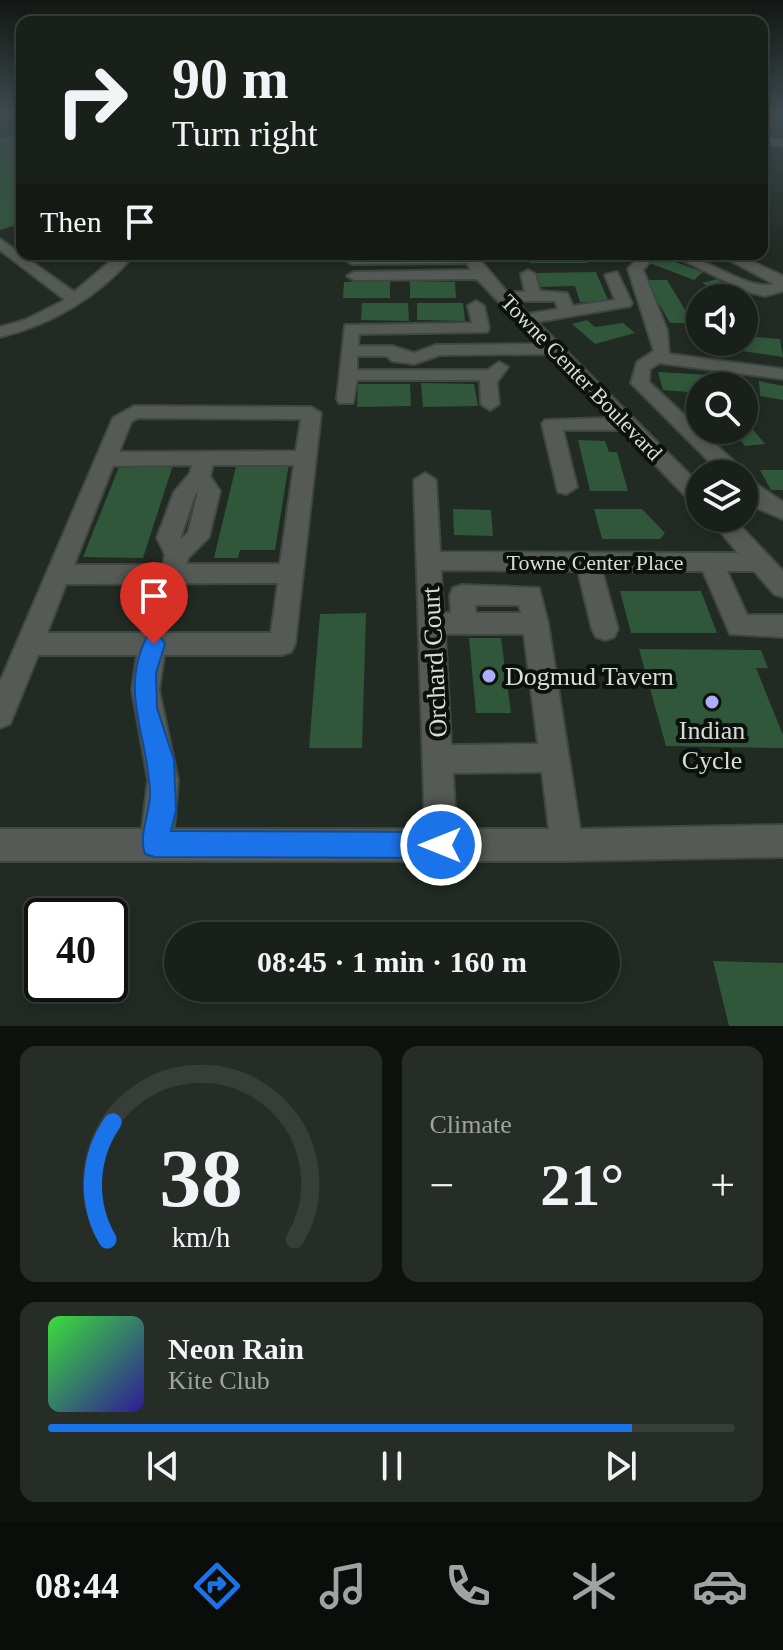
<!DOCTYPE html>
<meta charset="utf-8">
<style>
:root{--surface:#19201a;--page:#262d27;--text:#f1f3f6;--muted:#9fa3a2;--line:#373e39;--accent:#1a73e8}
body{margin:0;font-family:Georgia,serif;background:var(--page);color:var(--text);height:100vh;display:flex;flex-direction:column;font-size:30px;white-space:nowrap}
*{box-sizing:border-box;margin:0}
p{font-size:26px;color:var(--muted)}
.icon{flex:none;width:44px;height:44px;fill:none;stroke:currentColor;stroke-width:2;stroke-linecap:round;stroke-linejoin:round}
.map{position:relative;height:1026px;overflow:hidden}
.details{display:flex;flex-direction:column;gap:20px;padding:20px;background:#0e120e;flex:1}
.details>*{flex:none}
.top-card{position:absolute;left:16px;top:16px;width:752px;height:244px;border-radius:16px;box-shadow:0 4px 12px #0003,0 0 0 2px var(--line);background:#19201a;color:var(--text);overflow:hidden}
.tools{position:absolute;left:686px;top:284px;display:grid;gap:16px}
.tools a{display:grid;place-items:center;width:72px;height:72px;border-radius:50%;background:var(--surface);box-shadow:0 4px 12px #0003,0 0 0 2px var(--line);font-size:40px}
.speed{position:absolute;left:24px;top:898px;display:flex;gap:16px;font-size:40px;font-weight:700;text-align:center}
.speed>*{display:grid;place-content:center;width:104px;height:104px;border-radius:50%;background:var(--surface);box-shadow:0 4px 12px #0003,0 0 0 2px var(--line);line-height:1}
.speed .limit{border:4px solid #111;border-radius:12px;background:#fff;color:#111}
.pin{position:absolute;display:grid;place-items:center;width:68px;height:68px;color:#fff;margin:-82px -34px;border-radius:50% 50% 50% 0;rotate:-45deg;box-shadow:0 0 8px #0007}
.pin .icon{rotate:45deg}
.me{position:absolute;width:88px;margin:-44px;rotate:270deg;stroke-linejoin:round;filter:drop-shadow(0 0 6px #0008)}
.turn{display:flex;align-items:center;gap:28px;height:168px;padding:0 24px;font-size:36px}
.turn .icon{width:104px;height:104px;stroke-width:2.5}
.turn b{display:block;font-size:56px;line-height:68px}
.then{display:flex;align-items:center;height:76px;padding:0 24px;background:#0003;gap:16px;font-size:30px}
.big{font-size:60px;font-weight:700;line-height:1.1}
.details .card{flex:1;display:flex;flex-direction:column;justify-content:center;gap:12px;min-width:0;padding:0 28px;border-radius:16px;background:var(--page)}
.details .dial{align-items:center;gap:0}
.dial svg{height:208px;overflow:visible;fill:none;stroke:var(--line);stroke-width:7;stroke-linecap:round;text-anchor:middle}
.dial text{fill:var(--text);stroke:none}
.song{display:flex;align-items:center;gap:24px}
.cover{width:96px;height:96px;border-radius:12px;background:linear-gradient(135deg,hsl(120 70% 55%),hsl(250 70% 35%))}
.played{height:8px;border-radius:4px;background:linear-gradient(90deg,var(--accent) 85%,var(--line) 85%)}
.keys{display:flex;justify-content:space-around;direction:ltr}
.heat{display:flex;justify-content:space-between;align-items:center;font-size:44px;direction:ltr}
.details .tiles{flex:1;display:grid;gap:20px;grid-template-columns:1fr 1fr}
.card:last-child{grid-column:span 2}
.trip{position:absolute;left:164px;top:922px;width:456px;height:80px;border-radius:40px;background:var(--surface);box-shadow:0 4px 12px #0003,0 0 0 2px var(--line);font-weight:700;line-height:80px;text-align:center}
.tab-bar{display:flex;height:128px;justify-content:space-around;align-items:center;background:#0a0d0a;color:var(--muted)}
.tab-bar .icon{width:56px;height:56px}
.tab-bar .on{color:var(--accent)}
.tab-bar b{font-size:36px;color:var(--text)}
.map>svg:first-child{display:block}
</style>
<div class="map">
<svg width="783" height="1026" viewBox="0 0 783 1026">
<rect width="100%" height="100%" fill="#212a23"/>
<!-- building -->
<path fill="#30573a" d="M 22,133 L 22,223 L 0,230 L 0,138 Z
M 528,254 L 584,254 L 588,263 L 530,263 Z
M 656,255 L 703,272 L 694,280 L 647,262 Z
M 596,272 L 609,302 L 580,302 L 575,286 L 538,287 L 534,273 Z
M 717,279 L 732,289 L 736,288 L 754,300 L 744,302 L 744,298 L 730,298 L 702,283 Z
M 645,280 L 667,280 L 693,323 L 670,323 Z
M 380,281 L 390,281 L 390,298 L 343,298 L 344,282 Z
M 410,281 L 455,282 L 456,298 L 410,298 Z
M 362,303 L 408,303 L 409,321 L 361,320 Z
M 417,303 L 463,303 L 465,321 L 417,320 Z
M 587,320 L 595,327 L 623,323 L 635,333 L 595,344 L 572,324 Z
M 744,336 L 780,339 L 783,357 L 696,344 L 744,342 Z
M 658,372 L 744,377 L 752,397 L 744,397 L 744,386 L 700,386 L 700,393 L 663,390 Z
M 759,381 L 783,386 L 783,400 L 760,396 Z
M 421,383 L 474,384 L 478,406 L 423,407 Z
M 358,384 L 410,384 L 411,406 L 357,407 Z
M 744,419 L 765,444 L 745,446 L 732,430 L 744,430 Z
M 578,440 L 605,441 L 609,452 L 617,452 L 628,491 L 590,491 Z
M 121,462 L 174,462 L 143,558 L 83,557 Z
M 237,462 L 289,463 L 275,550 L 240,550 L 238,558 L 214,558 Z
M 760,470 L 783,470 L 783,490 L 771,490 Z
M 453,509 L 491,510 L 493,536 L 454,535 Z
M 594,509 L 642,509 L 665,533 L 660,539 L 602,539 Z
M 620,591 L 701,591 L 717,633 L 631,633 Z
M 366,613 L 362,748 L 309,748 L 320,614 Z
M 469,638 L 501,638 L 511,713 L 476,713 Z
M 639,649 L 761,650 L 768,668 L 756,668 L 783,735 L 783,748 L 666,746 Z
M 713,961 L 783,963 L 783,1026 L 729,1026 Z"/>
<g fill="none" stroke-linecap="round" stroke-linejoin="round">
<!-- minor casing -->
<g stroke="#3e4740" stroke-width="4">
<path id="minor" d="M 9,114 L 22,114 L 22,121 Z
M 762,138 L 783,140 L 783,146 L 762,144 Z
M 0,239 L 74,292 L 119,254 L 135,254 C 99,296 54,324 0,337 L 0,327 L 25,320 L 65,300 L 0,250 Z
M 475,254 L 507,292 L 525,292 L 521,274 L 528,270 L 535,274 L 540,291 L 567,293 L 573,306 L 615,300 L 605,275 L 617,272 L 632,303 L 630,306 L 537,322 L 700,485 L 700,506 L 692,503 L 622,430 L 563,430 L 577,487 L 566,494 L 558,492 L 542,424 L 545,420 L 610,418 L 549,354 L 440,355 L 414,364 L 392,361 L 387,356 L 357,356 L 357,370 L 488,370 L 499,362 L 508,367 L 497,382 L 499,404 L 490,410 L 481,404 L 480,380 L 357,380 L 353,403 L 339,403 L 337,399 L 345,325 L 472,323 L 468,306 L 476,301 L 484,306 L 489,328 L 487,332 L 359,334 L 358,346 L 392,346 L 414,353 L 436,345 L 539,344 L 477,279 L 354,280 L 347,276 L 354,272 L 471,270 L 467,263 L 352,264 L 345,260 L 352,256 ZM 516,301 L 555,301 L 558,309 L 528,314 Z
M 641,254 L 656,254 L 643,270 L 667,330 L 669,354 L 783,369 L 783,379 L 659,363 L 650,369 L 649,382 L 742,469 L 745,474 L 744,476 L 783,502 L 783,519 L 754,507 L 744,496 L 744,474 L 722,474 L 631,383 L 637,362 L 654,351 L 628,269 Z
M 670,254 C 706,254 746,292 774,284 L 718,254 L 736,254 L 783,276 L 783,291 L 765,296 L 748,292 Z
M 134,406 L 311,407 L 321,413 L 295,644 L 291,652 L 282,655 L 164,655 L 159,690 L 178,780 L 174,829 L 425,829 L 414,480 L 425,473 L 436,480 L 440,552 L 738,553 L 709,518 L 733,518 L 783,571 L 783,597 L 774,594 L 754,571 L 727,571 L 747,615 L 783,615 L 783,637 L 730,634 L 703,571 L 602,571 L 618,629 L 614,637 L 605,640 L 596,637 L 592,629 L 578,571 L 441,570 L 443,613 L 451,613 L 450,595 L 453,588 L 462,585 L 539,588 L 548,623 L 580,829 L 783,825 L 783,857 L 567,861 L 0,861 L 0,829 L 142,829 L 148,780 L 132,690 L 137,655 L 38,655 L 10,724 L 0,728 L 0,682 L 113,418 ZM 138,418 L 301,419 L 296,451 L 119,452 L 131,422 ZM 192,465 L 190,473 L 174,492 L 157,538 L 165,554 L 163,565 L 74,565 L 113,466 ZM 213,465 L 294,465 L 280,564 L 187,564 L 188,558 L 209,537 L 220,491 L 210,476 ZM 198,491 L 188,533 L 180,539 L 195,495 ZM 278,583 L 271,633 L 47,633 L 66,584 ZM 475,605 L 519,605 L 521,613 L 476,613 ZM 445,634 L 524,634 L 538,744 L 451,745 ZM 542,772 L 549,829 L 456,829 L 453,773 Z"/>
</g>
<!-- minor -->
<use href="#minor" fill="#555a56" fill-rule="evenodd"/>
</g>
<!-- sky -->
<linearGradient id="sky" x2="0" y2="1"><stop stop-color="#121713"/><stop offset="0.44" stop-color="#3d4a50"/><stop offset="1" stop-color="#3d4a50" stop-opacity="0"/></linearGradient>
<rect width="783" height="258" fill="url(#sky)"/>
<!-- route -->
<path fill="#1a73e8" stroke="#114b97" stroke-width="2" d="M 154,635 L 161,638 L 165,644 L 156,673 L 157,708 L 174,760 L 176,810 L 171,831 L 441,832 L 450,835 L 454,845 L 450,854 L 441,858 L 155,857 L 145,854 C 138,836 150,813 150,794 C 149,737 119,694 146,638 Z"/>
<!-- markers -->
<g fill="#abaffb" stroke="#0d110e" stroke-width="3">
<circle cx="489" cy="676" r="8"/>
<circle cx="712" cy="702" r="8"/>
</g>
<g text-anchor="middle" stroke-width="8" stroke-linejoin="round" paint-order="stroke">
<!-- street labels -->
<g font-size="22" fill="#d7ddd8" stroke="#0d110e">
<text transform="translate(582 377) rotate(46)" y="8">Towne Center Boulevard</text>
<text x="595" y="570">Towne Center Place</text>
</g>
<!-- near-street labels -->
<g font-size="26" fill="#d7ddd8" stroke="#0d110e">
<text transform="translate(434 662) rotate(-93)" y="9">Orchard Court</text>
</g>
<!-- near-poi labels -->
<g font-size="26" fill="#d7ddd8" stroke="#0d110e" text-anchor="start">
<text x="505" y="685">Dogmud Tavern</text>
<text x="712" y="739" text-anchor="middle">Indian<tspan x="712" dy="30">Cycle</tspan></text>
</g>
</g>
</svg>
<div class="tools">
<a><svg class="icon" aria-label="sound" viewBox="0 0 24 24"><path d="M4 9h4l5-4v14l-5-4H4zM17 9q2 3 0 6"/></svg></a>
<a><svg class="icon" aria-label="search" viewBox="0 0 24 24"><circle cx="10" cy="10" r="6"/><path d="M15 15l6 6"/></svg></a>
<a><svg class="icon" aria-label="layers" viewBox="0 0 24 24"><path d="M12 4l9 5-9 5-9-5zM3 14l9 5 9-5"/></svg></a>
</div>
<div class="speed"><div class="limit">40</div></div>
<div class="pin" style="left:154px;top:644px;background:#d93025"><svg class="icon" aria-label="arrive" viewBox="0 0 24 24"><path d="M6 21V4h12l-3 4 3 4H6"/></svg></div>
<svg class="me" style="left:441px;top:845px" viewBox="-20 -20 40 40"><circle r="17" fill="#1a73e8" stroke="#fff" stroke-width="3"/><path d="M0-11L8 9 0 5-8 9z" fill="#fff"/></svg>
<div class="trip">08:45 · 1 min · 160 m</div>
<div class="top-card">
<div class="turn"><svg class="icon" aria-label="right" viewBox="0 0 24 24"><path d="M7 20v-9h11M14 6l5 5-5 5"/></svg><div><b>90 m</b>Turn right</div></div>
<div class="then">Then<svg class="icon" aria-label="arrive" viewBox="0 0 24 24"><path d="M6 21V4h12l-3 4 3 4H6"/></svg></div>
</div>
</div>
<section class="details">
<div class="tiles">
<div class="card dial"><svg viewBox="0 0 100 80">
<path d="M14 69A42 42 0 1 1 86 69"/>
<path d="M14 69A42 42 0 0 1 16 24" stroke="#1a73e8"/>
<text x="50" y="56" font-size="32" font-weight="700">38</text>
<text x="50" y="72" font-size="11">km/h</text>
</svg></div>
<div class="card"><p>Climate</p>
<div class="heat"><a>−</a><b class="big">21°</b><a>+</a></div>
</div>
<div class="card">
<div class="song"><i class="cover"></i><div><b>Neon Rain</b><p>Kite Club</p></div></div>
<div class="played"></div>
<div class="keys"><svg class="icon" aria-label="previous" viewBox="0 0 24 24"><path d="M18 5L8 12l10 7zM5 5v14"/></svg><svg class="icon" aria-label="pause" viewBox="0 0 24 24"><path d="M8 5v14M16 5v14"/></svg><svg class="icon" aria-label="next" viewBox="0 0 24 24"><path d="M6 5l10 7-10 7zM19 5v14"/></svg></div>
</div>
</div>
</section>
<nav class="tab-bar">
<b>08:44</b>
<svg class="icon on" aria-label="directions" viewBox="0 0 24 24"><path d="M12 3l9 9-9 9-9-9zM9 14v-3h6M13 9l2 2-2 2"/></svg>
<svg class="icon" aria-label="music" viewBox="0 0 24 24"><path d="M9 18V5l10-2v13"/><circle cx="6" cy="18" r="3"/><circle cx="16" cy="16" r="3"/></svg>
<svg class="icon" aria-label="phone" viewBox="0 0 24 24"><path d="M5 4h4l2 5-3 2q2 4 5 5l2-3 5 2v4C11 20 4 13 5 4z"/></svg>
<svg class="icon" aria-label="climate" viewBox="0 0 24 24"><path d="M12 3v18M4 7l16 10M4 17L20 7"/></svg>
<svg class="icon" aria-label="car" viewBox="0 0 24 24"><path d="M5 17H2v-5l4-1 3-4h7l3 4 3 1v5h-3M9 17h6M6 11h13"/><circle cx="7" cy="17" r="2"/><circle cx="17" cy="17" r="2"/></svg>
</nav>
